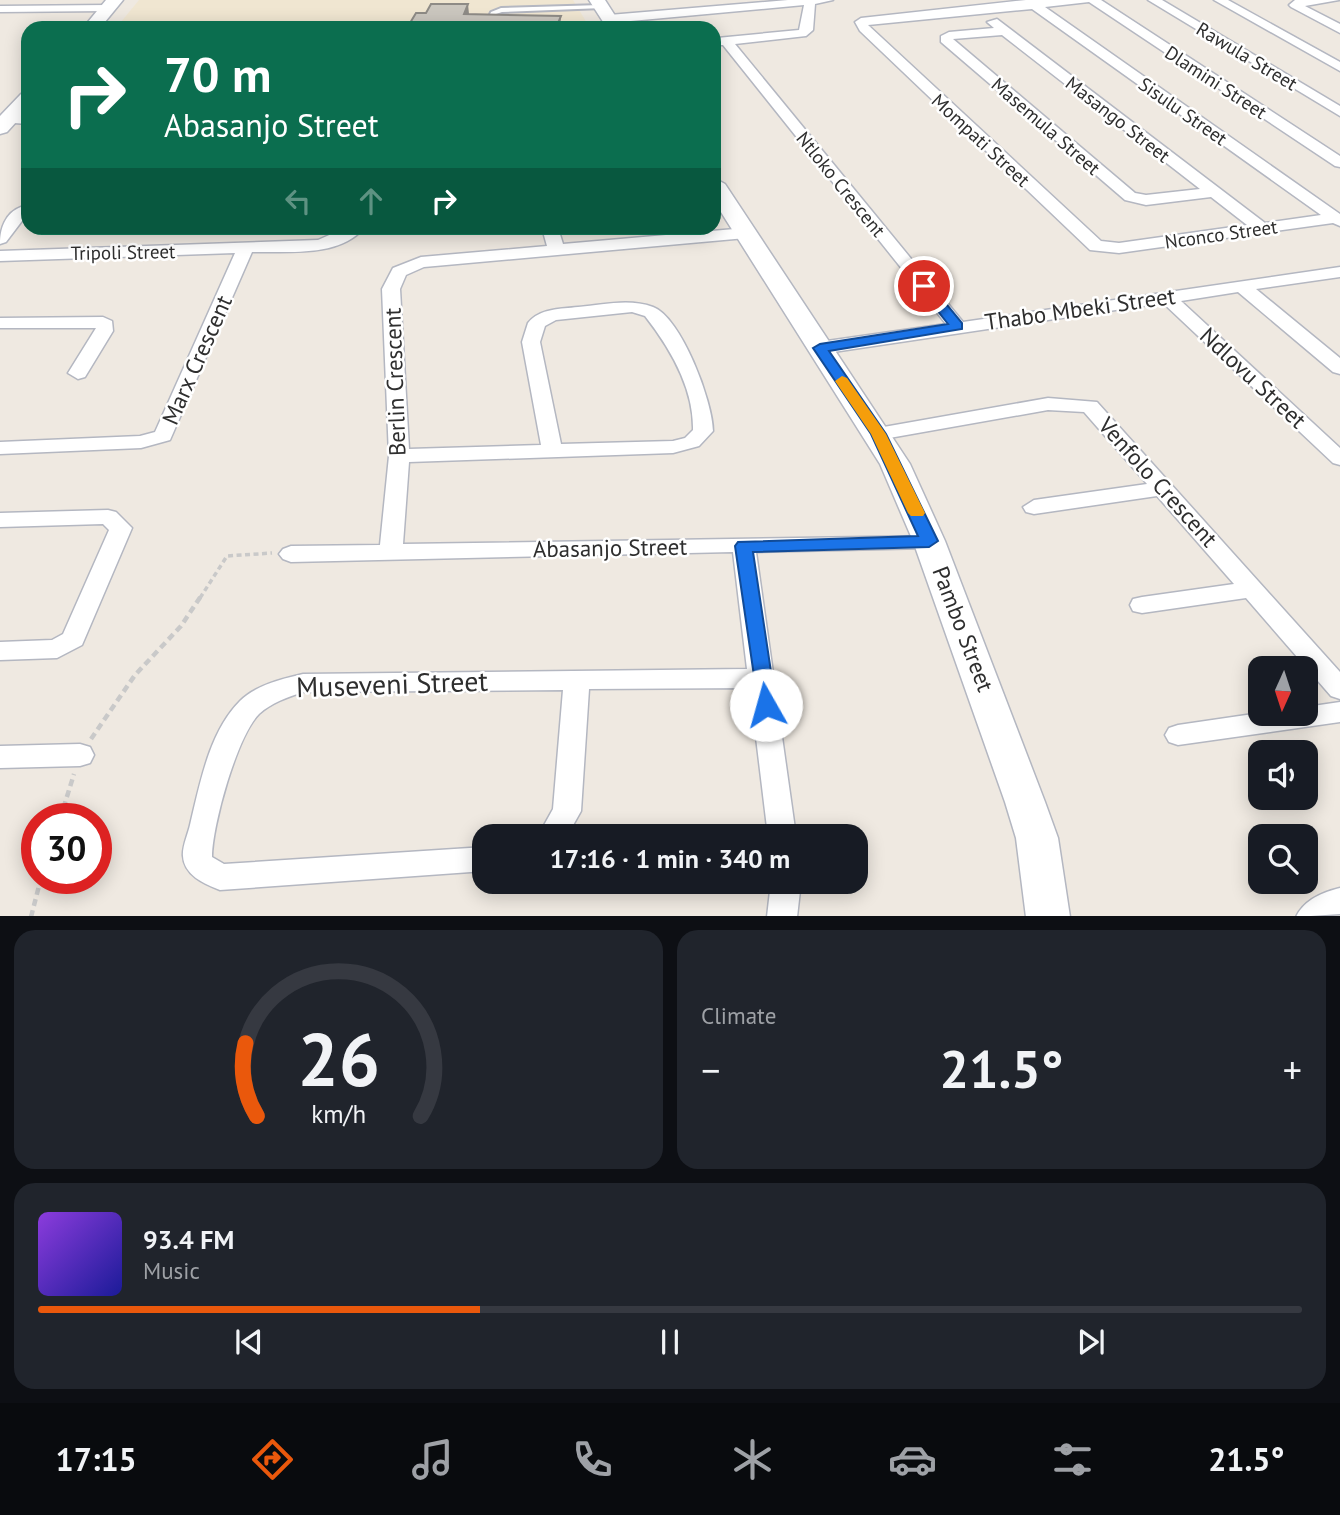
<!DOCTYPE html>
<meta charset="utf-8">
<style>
:root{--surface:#171b24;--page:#20242c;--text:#f1f3f6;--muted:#9ea1a6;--line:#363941;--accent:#ea580c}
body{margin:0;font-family:"PT Sans",sans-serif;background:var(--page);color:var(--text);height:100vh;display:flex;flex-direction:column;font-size:26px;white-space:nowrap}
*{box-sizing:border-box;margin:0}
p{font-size:23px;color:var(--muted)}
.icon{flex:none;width:38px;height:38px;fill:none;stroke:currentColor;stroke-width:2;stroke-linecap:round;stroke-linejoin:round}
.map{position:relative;height:916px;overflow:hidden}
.details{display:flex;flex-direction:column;gap:14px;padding:14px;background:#0d0f14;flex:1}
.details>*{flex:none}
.banner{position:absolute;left:21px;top:21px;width:700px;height:214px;border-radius:21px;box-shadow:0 4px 18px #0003;background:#0b6e4f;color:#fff;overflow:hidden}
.needle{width:46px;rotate:183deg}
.tools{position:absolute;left:1248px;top:656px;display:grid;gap:14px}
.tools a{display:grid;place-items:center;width:70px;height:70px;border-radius:14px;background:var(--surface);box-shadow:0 4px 18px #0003;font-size:35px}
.speed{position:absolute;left:21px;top:803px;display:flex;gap:14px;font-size:35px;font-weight:700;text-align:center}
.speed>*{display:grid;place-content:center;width:91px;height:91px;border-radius:50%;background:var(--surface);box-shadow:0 4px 18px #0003;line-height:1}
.speed .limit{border:10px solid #d22;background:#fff;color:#111}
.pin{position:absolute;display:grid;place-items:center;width:60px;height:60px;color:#fff;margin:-30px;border:4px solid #fff;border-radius:50%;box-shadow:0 2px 7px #0007}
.me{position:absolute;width:77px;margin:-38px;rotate:353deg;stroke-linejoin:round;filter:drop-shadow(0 0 5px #0008)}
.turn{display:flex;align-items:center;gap:24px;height:147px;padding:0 28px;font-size:32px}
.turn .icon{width:91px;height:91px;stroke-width:2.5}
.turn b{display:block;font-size:49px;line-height:60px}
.lanes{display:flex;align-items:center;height:66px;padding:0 28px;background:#0003;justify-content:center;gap:35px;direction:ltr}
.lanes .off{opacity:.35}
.big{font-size:52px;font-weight:600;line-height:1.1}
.details .widget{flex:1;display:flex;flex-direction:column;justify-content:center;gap:10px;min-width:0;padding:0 24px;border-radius:21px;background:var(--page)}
.details .dial{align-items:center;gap:0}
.dial svg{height:182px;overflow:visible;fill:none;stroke:var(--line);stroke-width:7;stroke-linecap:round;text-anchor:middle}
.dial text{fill:var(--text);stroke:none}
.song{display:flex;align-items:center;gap:21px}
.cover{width:84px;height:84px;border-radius:10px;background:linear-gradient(135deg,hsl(270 70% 55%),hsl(240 70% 35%))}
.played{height:7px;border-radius:4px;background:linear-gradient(90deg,var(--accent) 35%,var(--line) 35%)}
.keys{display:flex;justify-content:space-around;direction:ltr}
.heat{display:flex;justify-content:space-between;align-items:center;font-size:38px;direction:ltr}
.details .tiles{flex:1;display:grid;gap:14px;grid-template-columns:1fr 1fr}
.widget:last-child{grid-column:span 2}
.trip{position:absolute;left:472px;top:824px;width:396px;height:70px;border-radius:21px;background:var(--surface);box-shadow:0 4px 18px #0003;font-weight:600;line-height:70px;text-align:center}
.tabs{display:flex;height:112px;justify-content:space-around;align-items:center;background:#090b0e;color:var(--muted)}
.tabs .icon{width:49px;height:49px}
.tabs .selected{color:var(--accent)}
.tabs b{font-size:32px;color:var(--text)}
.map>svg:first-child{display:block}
</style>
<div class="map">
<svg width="1340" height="917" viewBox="0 0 1340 917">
<rect width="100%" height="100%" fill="#efe9e1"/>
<!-- education -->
<path fill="#f0e6d1" d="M 139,0 L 573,0 L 590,28 L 116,28 Z"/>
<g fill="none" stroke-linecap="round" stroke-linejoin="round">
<!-- lane casing -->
<g stroke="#b4b7c1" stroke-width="4">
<path id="lane" d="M 601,5 L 604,7 L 603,8 L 502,12 L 496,14 L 493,20 L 488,19 L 491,12 L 501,8 Z"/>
</g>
<!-- street casing -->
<g stroke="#b4b7c1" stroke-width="3">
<path id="street" d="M 788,0 L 833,0 L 815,4 L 813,30 L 806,36 L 735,44 L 963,322 L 1340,267 L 1340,277 L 1256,289 L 1340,358 L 1340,374 L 1333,372 L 1238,292 L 1181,301 L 1340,448 L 1340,465 L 1333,463 L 1163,303 L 820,354 L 813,352 L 811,348 L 820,342 L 946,324 L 723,45 L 714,45 L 717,38 L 799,30 L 804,5 L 609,23 L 603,19 L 609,15 Z
M 1026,0 L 1101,0 L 1340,156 L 1340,167 L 1335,166 L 1089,2 L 1045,7 L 1340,214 L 1340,226 L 1333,223 L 1119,253 L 1090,250 L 860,31 L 855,22 L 861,18 ZM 1032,9 L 1321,215 L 1265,223 L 997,19 L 987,22 L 994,28 L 949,32 L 941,36 L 941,42 L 1125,200 L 1146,205 L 1211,197 L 1247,225 L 1119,243 L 1101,241 L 868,25 ZM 1002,35 L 1200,189 L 1146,195 L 1135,193 L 953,39 Z
M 1148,0 L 1162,0 L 1340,106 L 1340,116 Z
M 1214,0 L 1228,0 L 1340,62 L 1340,71 Z
M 1295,0 L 1339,0 L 1305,6 L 1340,24 L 1340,33 L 1291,7 L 1289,5 Z
M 0,6 L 108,5 L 114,8 L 108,11 L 0,12 Z
M 28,116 L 28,124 L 0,122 L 6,117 Z
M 21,207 L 27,209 L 28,213 L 6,242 L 0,244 C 0,229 5,213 21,207 Z
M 345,228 L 364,228 C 338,258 287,251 252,252 L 170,440 L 141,448 L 0,454 L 0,442 L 140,436 L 155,432 L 235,253 L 0,261 L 0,251 L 318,240 Z
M 542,228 L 558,228 L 563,244 L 746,228 L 754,233 L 746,238 L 424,267 L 406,275 L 400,289 L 409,449 L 541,445 L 522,342 L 528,323 C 540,308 561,309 578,307 C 603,305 629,298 653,307 C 681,317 713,402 713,431 L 699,446 L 673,453 L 409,462 L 403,544 L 937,536 L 940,541 L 937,546 L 929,548 L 756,552 L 796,836 L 768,836 L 750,688 L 589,689 L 581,811 L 567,836 L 538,836 L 553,809 L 563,690 L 303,692 C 288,697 271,703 259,714 C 237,736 212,826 212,857 L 224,864 L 485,847 L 485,871 L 220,890 C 204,884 184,875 183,856 C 182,847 188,834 190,825 C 200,784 209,732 240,701 C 256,685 282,679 303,674 L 747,669 L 733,552 L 291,562 L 283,559 L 279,554 L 283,549 L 291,546 L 380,545 L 389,456 L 382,289 L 393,268 L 421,257 L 547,246 ZM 632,312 L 645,316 C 670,348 694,388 693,430 L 685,438 L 673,441 L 561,444 L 540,342 L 545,326 L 556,320 Z
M 103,317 L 112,321 L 113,331 L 85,377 L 78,379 L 68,373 L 96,328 L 0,328 L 0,318 Z
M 1048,398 L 1097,402 L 1340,672 L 1340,699 L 1331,696 L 1246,598 L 1142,613 L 1133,611 L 1130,605 L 1133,599 L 1142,597 L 1234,584 L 1157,496 L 1034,514 L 1026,512 L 1023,507 L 1034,500 L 1147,484 L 1084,412 L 1048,410 L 878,440 L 868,434 L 878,428 Z
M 108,510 L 116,512 L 132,528 L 82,645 L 57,658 L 0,660 L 0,642 L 52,640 L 63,634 L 109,530 L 103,524 L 0,527 L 0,513 Z
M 1340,702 L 1340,722 L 1178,745 L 1169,742 L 1165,735 L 1169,728 L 1178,725 L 1260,713 L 1306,714 L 1306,707 Z
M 80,744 L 90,747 L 94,755 L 90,763 L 80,766 L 0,768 L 0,746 Z
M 771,882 L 801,882 L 797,917 L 767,917 Z
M 1340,888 L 1340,914 L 1296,917 C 1304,900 1323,892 1340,888 Z"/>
</g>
<!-- secondary casing -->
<g stroke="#b4b7c1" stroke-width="3">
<path id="secondary" d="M 106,0 L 123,0 L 100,28 L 83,28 Z
M 589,0 L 605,0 L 623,28 L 607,28 Z
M 28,92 L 28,109 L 7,132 L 0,134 L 0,116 L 21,94 Z
M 714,178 L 725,184 L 910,464 L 945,541 L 1045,802 L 1058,838 L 1070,917 L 1026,917 L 1016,838 L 1005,802 L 913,541 L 880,464 L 714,201 Z"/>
</g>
<!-- path-far1 -->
<path stroke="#c9c9c9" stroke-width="3.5" stroke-dasharray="5 3.5" stroke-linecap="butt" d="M 200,598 L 227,556 L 272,553"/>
<!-- path -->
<path stroke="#c9c9c9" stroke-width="4.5" stroke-dasharray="7 4.5" stroke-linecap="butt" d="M 91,739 L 135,675 L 181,626 L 201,596
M 60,819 L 74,774
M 31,917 L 41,878"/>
<!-- lane -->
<use href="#lane" fill="#fff" fill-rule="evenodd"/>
<!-- street -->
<use href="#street" fill="#fff" fill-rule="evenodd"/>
<!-- secondary -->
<use href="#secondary" fill="#fff" fill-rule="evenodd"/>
</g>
<!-- shaded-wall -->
<path fill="#8e8b86" d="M 468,4 L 469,14 L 464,14 Z
M 561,16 L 560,28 L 556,28 Z"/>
<!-- building -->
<path fill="#cbc7bf" stroke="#8e8b86" stroke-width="2" d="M 431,4 L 468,4 L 464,14 L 561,16 L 556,28 L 407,28 L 416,13 L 426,13 Z"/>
<!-- route -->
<path fill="#1a73e8" stroke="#114b97" stroke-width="2" d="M 924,282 L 929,283 L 962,323 L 962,329 L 829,351 L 886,434 L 938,541 L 929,547 L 753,552 L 776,705 L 773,710 L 759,710 L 735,546 L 738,542 L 918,536 L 871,434 L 813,348 L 820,344 L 948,324 L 918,286 Z"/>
<!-- slow -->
<path fill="#f59e0b" d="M 842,376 L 847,378 L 886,434 L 925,513 L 923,516 L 911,516 L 908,513 L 871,434 L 835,381 Z"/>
<g text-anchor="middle" stroke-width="5" stroke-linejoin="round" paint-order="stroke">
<!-- far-street labels -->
<g font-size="19" fill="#2e2e2e" stroke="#fff">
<text transform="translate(1247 56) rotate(31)" y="7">Rawula Street</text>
<text transform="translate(1216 82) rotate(33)" y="7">Dlamini Street</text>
<text transform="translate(1183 111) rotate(35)" y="7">Sisulu Street</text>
<text transform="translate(1118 119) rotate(38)" y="7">Masango Street</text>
<text transform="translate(1046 126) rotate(41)" y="7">Masemula Street</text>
<text transform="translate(981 140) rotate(43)" y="7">Mompati Street</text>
<text transform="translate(841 184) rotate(51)" y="7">Ntloko Crescent</text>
<text transform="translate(1221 234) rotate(-8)" y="7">Nconco Street</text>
<text transform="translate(123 252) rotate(-1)" y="7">Tripoli Street</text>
</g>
<!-- street labels -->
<g font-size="23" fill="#2e2e2e" stroke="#fff">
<text transform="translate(1080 309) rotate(-8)" y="8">Thabo Mbeki Street</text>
<text transform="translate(197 360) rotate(-66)" y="8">Marx Crescent</text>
<text transform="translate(1253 378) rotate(43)" y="8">Ndlovu Street</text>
<text transform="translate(395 382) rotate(-92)" y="8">Berlin Crescent</text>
<text transform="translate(1158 482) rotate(48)" y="8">Venfolo Crescent</text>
<text transform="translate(610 548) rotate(-1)" y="8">Abasanjo Street</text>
<text transform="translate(963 629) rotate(69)" y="8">Pambo Street</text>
</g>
<!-- near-street labels -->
<g font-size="28" fill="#2e2e2e" stroke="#fff">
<text transform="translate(392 684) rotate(-2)" y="10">Museveni Street</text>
</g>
</g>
</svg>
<div class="tools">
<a><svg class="needle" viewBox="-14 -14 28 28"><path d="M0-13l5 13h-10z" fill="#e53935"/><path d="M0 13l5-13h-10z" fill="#9ea1a6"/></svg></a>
<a><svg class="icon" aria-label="sound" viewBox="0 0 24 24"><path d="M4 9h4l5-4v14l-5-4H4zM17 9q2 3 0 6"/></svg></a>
<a><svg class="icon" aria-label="search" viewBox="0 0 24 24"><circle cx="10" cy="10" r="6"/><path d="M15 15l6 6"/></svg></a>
</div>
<div class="speed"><div class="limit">30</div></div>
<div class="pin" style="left:924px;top:286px;background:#d93025"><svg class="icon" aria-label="arrive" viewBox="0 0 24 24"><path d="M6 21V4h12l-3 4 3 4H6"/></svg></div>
<svg class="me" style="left:766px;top:705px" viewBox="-20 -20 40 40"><circle r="19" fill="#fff"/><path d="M0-13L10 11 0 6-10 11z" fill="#1a73e8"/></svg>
<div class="trip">17:16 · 1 min · 340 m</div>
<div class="banner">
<div class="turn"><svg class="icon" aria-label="right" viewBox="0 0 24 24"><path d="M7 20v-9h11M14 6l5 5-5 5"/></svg><div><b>70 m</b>Abasanjo Street</div></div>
<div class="lanes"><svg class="icon off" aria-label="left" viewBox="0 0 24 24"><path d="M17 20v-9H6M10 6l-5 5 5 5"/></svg><svg class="icon off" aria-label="ahead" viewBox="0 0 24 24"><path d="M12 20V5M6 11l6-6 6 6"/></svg><svg class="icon" aria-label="right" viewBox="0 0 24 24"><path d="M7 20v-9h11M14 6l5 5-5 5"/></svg></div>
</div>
</div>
<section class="details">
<div class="tiles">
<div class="widget dial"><svg viewBox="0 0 100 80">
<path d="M14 69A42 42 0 1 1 86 69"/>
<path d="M14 69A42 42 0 0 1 9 37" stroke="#ea580c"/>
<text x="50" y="56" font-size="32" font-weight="700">26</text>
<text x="50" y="72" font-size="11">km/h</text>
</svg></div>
<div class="widget"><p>Climate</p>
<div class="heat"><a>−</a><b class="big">21.5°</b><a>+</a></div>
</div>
<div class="widget">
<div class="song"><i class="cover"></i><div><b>93.4 FM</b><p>Music</p></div></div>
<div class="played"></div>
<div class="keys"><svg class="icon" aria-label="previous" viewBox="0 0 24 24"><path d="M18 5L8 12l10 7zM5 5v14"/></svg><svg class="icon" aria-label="pause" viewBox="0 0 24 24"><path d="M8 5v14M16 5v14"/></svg><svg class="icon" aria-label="next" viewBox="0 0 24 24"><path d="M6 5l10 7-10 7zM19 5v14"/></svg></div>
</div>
</div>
</section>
<nav class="tabs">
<b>17:15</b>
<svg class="icon selected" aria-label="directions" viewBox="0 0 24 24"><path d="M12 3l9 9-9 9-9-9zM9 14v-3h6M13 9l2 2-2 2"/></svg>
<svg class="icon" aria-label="music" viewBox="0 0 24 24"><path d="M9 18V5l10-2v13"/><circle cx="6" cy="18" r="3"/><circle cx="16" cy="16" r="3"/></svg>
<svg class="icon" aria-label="phone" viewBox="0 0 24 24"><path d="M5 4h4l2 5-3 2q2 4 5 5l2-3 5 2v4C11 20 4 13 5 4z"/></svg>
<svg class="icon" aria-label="climate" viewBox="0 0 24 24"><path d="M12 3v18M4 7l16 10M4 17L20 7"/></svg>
<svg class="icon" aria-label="car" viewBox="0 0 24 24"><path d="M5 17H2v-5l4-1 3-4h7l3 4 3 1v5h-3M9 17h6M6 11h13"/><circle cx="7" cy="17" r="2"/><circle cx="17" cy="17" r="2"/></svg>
<svg class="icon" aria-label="filters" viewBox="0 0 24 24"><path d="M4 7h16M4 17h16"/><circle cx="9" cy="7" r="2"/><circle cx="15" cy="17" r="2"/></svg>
<b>21.5°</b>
</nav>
